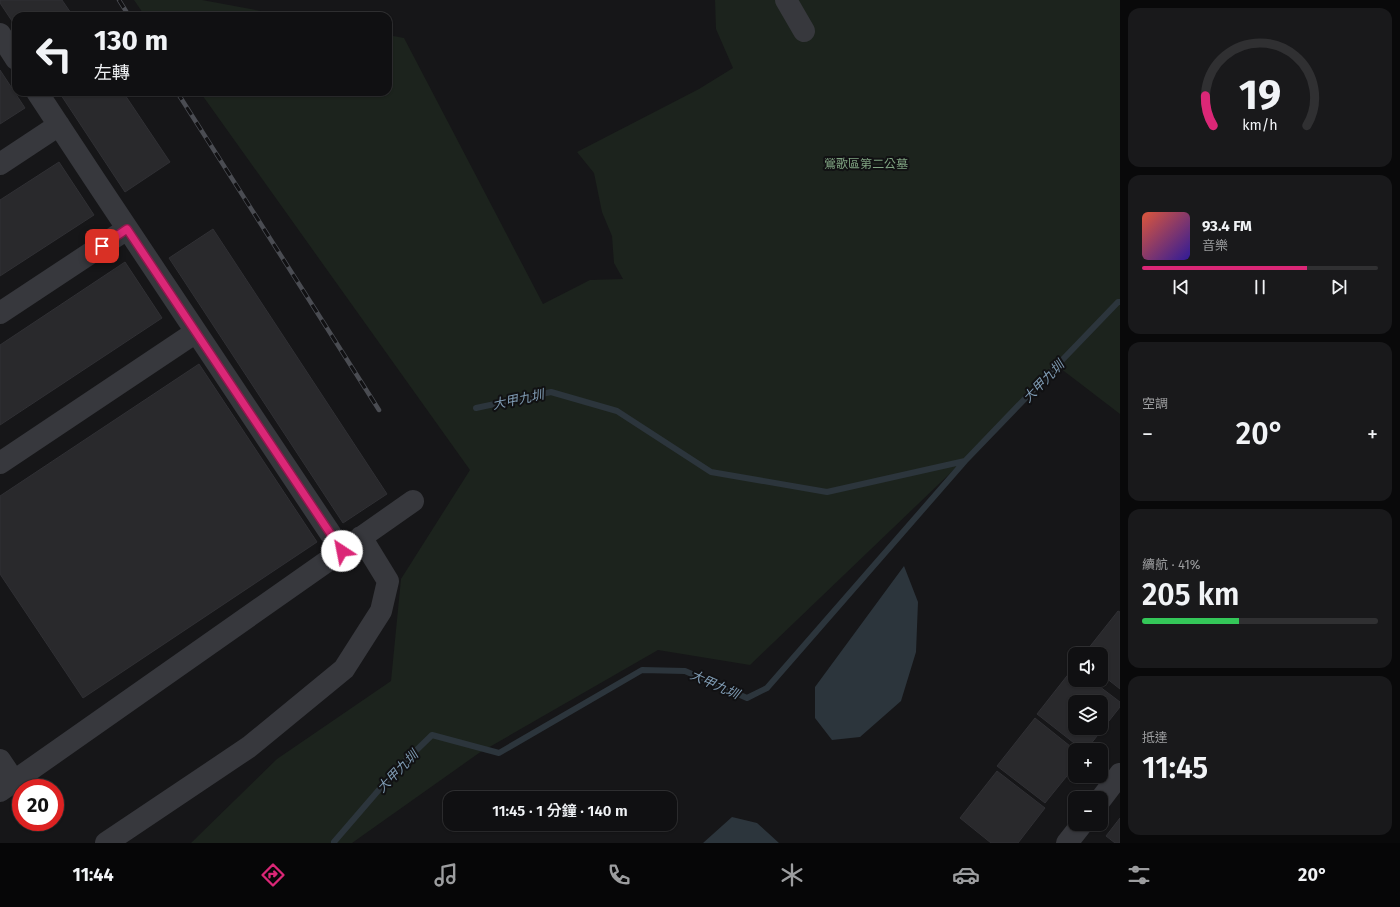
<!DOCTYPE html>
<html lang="zh-TW">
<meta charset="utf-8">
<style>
:root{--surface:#101012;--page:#19191b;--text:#f1f3f6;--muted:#9c9d9f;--line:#303032;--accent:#db2777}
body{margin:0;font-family:"Fira Sans","Noto Sans TC",sans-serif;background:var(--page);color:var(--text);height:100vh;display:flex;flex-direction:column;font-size:15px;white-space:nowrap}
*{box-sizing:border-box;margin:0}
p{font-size:13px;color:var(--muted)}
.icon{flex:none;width:22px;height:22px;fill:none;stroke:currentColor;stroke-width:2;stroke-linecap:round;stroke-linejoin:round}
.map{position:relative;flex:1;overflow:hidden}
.drawer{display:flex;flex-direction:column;gap:8px;padding:8px;background:#09090a;width:280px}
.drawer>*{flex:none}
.top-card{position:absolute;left:12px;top:12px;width:380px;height:84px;border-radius:12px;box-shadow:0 1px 3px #0004,0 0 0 1px var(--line);background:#101012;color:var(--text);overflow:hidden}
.fabs{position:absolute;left:1068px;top:647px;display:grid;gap:8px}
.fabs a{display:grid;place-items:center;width:40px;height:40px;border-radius:8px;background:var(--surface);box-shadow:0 1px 3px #0004,0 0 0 1px var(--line);font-size:20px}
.speed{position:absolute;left:12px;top:779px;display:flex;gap:8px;font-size:20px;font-weight:700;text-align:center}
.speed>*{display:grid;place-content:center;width:52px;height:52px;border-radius:50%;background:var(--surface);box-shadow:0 1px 3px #0004,0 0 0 1px var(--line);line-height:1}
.speed .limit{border:6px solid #d22;background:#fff;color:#111}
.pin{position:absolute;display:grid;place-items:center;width:34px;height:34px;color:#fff;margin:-17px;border-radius:8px;box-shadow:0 2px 6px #0006}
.me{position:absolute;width:44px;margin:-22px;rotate:326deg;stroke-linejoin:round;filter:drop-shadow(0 0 3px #0008)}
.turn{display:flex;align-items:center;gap:14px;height:84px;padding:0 16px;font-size:18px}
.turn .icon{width:52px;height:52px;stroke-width:2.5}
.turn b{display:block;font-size:28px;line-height:34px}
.big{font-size:30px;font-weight:600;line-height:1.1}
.drawer .card{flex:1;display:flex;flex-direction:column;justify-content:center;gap:6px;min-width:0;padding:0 14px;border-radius:12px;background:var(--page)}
.drawer .dial{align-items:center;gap:0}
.dial svg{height:104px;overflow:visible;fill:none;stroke:var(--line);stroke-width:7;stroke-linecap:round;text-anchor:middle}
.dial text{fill:var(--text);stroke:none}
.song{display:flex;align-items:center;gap:12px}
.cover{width:48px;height:48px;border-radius:6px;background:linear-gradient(135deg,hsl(10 70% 55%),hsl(250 70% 35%))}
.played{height:4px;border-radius:2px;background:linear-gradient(90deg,var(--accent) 70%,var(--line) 70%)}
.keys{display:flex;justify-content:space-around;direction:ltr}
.heat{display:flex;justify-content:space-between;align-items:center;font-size:22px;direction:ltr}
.charge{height:6px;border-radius:3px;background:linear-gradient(90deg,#34c759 41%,var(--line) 0)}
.trip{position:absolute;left:443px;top:791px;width:234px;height:40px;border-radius:12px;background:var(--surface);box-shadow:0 1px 3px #0004,0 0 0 1px var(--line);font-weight:600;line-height:40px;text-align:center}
.menu{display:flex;height:64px;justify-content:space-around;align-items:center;background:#060607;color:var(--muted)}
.menu .icon{width:28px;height:28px}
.menu .on{color:var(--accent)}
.menu b{font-size:18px;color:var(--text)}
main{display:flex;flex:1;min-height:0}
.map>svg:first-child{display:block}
</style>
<main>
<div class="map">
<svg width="1120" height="843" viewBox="0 0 1120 843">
<rect width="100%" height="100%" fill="#161618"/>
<!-- green -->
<path fill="#1c231d" d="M 134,0 L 202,0 L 288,16 L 145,16 Z
M 715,0 L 1120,0 L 1120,414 L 1060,368 L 750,665 L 658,650 L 479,753 L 352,843 L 191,843 L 277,759 L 391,681 L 401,579 L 470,470 L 200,92 L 388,92 L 388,35 L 404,38 L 543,304 L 590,280 L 623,279 L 614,263 L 612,236 L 602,212 L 594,173 L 577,152 L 699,89 L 733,68 L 716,29 Z"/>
<!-- water -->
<path fill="#2c353c" d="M 904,566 L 918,602 L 916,652 L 901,701 L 860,737 L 832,740 L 815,718 L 815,687 Z
M 732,817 L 757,823 L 779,843 L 703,843 Z"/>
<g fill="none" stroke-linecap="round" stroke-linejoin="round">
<!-- stream -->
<path stroke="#2c353c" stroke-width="6" d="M 476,408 L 551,392 L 617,411 L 711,472 L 827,492 L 965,461 L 1118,302 L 1120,302
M 334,842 L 396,770 L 432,735 L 499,753 L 642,670 L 685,671 L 747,698 L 767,688 L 965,461"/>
</g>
<!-- building -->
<path fill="#29292c" stroke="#303034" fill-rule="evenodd" d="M 0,0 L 62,0 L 73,16 L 16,16 L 16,27 L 0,3 Z
M 0,70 L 25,108 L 0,124 Z
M 59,92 L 123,92 L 170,162 L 125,192 Z
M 59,162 L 94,215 L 0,276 L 0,200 Z
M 213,229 L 387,494 L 343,523 L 169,258 Z
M 125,262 L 162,318 L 0,425 L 0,345 Z
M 199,364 L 317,542 L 83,698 L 0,574 L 0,496 Z
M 1118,611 L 1120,612 L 1120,689 L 1101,674 L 1101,654 L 1084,654 Z
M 1074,667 L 1075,680 L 1091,680 L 1120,702 L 1120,707 L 1086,750 L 1083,750 L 1037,714 ZM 1075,702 L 1101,702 L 1101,728 L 1075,728 Z
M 1035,718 L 1075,750 L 1075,766 L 1045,803 L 997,766 Z
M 997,771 L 1045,808 L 1018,843 L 991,843 L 960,818 Z
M 1120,818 L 1120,843 L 1115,843 L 1106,836 Z"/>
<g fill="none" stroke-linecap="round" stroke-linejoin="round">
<!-- minor -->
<path stroke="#37383d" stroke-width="22" d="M 786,0 L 804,31
M 0,34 L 16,59
M 37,92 L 95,180 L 342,551
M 0,164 L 59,125
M 0,313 L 127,229
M 0,463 L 196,332
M 0,760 L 14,781
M 0,791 L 413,501
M 1101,799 L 1120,774
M 106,843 L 249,747 L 344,669 L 381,611 L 388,581 L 361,537
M 1067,843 L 1082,824"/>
<!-- rail casing -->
<g stroke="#4a4c52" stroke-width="4.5">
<path id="rail" d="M 119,0 L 129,16
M 177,92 L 379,410"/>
</g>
<!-- rail -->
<use href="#rail" stroke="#111113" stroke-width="3" stroke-dasharray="9" stroke-linecap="butt"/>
</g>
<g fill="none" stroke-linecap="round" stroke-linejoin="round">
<!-- route casing -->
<g stroke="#8e194d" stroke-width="10">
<path id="route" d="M 102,246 L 127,229 L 342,551"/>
</g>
<!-- route -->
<use href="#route" stroke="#db2777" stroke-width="7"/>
</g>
<g text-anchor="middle" stroke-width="4" stroke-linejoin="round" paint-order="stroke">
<!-- park labels -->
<g font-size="12" fill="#7fa381" stroke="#111113">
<text x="866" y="168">鶯歌區第二公墓</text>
</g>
<!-- water labels -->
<g font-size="13" font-style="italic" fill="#7f9bb3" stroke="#111113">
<text transform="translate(1043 381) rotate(-46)" y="5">大甲九圳</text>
<text transform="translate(518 399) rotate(-12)" y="5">大甲九圳</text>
<text transform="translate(715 684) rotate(24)" y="5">大甲九圳</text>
<text transform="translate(397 771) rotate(-46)" y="5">大甲九圳</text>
</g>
</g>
</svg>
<div class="fabs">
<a><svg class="icon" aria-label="sound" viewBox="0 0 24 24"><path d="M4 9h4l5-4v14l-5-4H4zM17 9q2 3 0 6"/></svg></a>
<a><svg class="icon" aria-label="layers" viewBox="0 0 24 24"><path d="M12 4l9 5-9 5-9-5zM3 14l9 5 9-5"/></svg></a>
<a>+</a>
<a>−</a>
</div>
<div class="speed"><div class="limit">20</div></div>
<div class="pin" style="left:102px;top:246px;background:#d93025"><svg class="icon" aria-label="arrive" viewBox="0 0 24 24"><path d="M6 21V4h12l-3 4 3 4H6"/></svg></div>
<svg class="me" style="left:342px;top:551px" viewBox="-20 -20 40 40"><circle r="19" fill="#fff"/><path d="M0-13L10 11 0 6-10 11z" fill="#db2777"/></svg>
<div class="trip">11:45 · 1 分鐘 · 140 m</div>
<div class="top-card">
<div class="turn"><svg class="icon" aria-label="left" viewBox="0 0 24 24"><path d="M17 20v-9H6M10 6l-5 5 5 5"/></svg><div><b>130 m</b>左轉</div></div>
</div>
</div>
<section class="drawer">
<div class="card dial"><svg viewBox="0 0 100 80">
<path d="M14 69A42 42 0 1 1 86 69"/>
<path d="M14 69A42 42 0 0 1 8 46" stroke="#db2777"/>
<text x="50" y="56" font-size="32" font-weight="700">19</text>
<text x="50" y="72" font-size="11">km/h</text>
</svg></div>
<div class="card">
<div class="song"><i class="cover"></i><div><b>93.4 FM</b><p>音樂</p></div></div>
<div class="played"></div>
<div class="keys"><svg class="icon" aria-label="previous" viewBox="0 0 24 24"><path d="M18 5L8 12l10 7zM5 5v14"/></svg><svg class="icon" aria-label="pause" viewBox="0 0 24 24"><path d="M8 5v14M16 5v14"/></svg><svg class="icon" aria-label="next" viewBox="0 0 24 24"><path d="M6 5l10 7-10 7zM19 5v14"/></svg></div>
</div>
<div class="card"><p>空調</p>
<div class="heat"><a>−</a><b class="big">20°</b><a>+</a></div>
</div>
<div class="card"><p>續航 · 41%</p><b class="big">205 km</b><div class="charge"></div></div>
<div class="card"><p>抵達</p><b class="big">11:45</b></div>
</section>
</main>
<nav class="menu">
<b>11:44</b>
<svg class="icon on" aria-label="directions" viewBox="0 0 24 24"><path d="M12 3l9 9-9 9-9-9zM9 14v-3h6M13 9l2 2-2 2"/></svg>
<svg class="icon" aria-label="music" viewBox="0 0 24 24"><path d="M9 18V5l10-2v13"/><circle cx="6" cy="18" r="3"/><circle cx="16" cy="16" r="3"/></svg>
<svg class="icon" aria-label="phone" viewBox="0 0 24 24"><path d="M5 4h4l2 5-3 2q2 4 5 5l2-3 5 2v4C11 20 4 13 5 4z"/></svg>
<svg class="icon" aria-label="climate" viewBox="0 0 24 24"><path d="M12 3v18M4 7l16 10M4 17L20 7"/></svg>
<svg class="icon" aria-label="car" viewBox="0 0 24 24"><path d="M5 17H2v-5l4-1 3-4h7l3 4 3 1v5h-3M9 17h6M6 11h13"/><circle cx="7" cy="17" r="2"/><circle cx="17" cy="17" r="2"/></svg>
<svg class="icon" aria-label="filters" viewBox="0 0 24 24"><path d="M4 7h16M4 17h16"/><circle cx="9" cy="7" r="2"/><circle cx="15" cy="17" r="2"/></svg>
<b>20°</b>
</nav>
